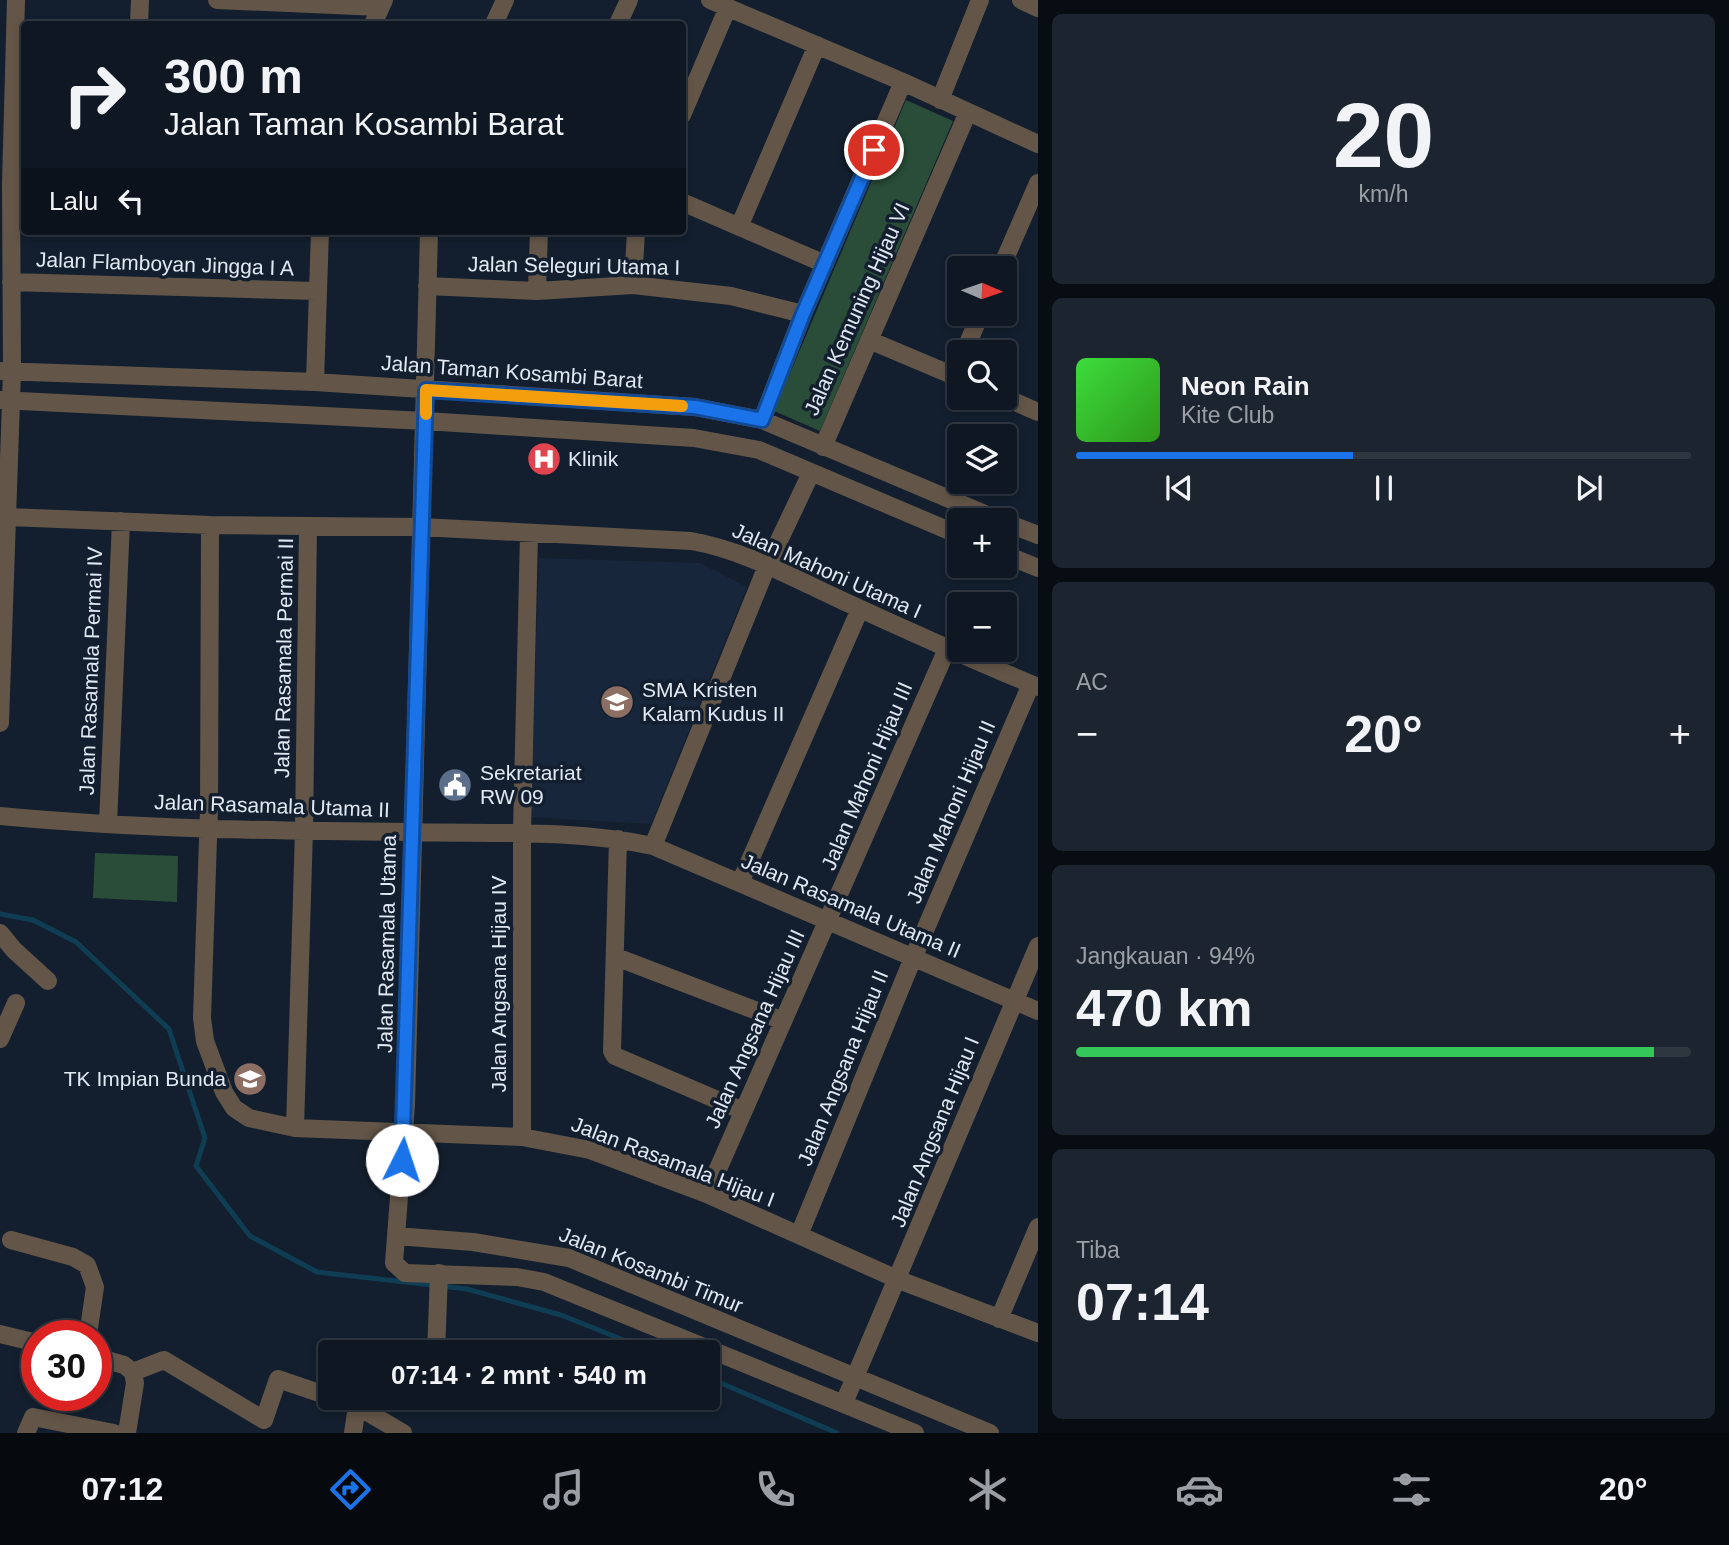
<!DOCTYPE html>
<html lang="id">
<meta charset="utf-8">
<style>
:root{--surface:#0e1722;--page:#1c242f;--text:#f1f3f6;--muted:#9b9fa5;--line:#2e3640;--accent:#1a73e8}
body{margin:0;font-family:Arial,sans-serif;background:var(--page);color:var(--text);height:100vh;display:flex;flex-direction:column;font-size:26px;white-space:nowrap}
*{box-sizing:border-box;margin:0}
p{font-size:23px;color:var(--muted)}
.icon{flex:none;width:38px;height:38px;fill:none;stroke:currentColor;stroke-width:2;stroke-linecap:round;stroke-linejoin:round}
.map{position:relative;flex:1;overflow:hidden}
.panel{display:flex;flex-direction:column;gap:14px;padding:14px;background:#080d13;width:691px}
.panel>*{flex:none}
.banner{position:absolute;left:21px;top:21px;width:665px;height:214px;border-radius:7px;box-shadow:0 4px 10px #0003,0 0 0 2px var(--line);background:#0e1722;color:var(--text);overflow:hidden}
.needle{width:46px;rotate:92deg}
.buttons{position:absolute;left:947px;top:256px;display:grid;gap:14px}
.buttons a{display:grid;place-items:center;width:70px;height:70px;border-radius:7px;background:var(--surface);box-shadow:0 4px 10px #0003,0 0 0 2px var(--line);font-size:35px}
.speed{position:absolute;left:21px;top:1320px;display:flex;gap:14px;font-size:35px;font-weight:700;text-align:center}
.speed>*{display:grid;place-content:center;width:91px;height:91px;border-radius:50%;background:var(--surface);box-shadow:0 4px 10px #0003,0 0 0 2px var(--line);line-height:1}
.speed .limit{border:10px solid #d22;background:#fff;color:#111}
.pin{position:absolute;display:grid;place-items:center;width:60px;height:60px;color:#fff;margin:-30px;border:4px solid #fff;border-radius:50%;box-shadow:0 2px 7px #0007}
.me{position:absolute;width:77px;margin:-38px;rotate:4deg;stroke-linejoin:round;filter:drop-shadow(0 0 5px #0008)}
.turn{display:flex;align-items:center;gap:24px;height:147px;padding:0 28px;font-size:32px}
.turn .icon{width:91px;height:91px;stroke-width:2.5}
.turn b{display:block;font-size:49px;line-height:60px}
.then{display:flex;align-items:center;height:66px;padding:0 28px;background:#0003;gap:14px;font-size:26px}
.big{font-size:52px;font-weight:700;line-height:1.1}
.panel .tile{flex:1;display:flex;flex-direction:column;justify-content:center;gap:10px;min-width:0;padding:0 24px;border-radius:10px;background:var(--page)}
.panel .dial{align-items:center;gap:0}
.dial b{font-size:91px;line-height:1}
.song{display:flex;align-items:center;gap:21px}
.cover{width:84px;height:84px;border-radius:10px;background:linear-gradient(135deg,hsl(120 70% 55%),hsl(110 70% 35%))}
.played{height:7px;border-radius:4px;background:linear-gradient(90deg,var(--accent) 45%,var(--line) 45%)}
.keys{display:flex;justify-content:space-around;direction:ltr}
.heat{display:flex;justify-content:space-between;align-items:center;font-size:38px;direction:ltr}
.charge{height:10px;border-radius:5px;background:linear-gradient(90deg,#34c759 94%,var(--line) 0)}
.trip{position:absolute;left:318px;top:1340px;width:402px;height:70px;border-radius:7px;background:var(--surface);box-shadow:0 4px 10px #0003,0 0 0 2px var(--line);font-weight:700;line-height:70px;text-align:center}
.menu{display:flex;height:112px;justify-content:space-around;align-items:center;background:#06090e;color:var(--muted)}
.menu .icon{width:49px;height:49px}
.menu .active{color:var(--accent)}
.menu b{font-size:32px;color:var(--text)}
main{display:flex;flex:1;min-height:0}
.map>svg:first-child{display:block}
</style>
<main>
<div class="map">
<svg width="1038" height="1433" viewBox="0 0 1038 1433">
<rect width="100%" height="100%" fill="#131f2e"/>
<!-- built -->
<path fill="#17263b" d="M 539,558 L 700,563 L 747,587 L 651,824 L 530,817 Z"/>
<!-- park -->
<path fill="#294d38" d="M 906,100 L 953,121 L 820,431 L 774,411 Z
M 95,853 L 178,856 L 177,902 L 93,898 Z"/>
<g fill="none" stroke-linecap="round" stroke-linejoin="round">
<!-- stream -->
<path stroke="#0f3d53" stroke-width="5" d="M 0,914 L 33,920 L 76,942 L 169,1029 L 205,1138 L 196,1166 L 250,1236 L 317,1272 L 467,1289 L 561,1315 L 656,1353
M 709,1378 L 837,1433"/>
<!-- street -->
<path stroke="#635648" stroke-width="18" d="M 217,0 L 380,7
M 710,0 L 903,82 L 1038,144
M 1021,0 L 1038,8
M 139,24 L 140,0
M 373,24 L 384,0
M 494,24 L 505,0
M 618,24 L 629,0
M 940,100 L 980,0
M 682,115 L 728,7
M 682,202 L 825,264
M 739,227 L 817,45
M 429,231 L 406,1104 L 394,1263 L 405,1273 L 517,1277 L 544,1282 L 915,1433
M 1001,268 L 1038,183
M 11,282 L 317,291
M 633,285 L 636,231
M 427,286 L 537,291 L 633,285 L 731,296 L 803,314
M 537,291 L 539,231
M 869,340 L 959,378
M 964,352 L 981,313
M 0,371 L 315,382 L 695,407 L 762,420 L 999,520
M 315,382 L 320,231
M 1004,397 L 1038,412
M 0,400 L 425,421 L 694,438 L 759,450 L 959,535
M 762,420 L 803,314 L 903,82
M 823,447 L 968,112
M 8,517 L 210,525 L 421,527 L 691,541 C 744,550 793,578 841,600 C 906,630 971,659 1038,687
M 1004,522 L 1038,535
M 210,525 L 209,809 L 202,1018 L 205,1041 L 224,1092 L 234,1108 L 249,1118 L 295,1128 L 522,1137 L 590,1150 L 707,1194 L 899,1280 L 1038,1333
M 1004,554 L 1038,568
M 0,723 L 12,372 L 11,183 L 16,0
M 0,816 C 136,829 273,831 409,832 C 491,834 572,829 653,846 L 1038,1011
M 108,824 L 121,521
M 618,839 L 612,1051 L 615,1056 L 743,1111
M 653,846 L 767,566 L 811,473
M 740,883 L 860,609
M 0,933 L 14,950 L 48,981
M 616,957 L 783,1021
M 0,1039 L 16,1003
M 295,1128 L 304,830 L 308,526
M 522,1137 L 522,832 L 529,534
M 707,1194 L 947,649
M 799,1235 L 913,958 L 1031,684
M 396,1236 L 473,1242 L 569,1258 L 990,1433
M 11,1240 L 73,1257 L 87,1265 L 95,1287 L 88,1335
M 999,1319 L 1038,1227
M 0,1334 L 37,1343
M 436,1353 L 439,1273
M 96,1357 L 124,1365 L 133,1372 L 135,1383 L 127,1433
M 133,1372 L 164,1360 L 264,1420 L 278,1379 L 331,1397
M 333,1398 L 357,1406 L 403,1433
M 844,1403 L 1038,946
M 26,1433 L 33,1417 L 114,1433
M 353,1433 L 357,1406"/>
</g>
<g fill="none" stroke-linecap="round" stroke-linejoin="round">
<!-- route casing -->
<g stroke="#114b97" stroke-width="18">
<path id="route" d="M 402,1160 L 426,390 L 695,407 L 762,420 L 803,314 L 874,150"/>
</g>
<!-- route -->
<use href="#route" stroke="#1a73e8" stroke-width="12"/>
<!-- slow -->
<path stroke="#f59e0b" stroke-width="12" d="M 426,414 L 426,390 L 682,406"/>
</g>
<!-- icons -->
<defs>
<g id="hospital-disc" transform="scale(1.75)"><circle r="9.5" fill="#e0444e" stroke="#131f2e"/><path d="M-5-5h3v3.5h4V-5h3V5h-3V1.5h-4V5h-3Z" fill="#fff"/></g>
<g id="school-disc" transform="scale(1.75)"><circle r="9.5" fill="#8d6e63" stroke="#131f2e"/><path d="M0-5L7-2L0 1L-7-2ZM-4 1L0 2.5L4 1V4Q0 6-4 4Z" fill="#fff"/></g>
<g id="civic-disc" transform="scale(1.75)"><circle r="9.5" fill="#5c6f8a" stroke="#131f2e"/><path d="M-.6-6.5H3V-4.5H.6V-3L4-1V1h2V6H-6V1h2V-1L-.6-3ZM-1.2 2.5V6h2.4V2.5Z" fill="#fff"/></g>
</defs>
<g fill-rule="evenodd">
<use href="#hospital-disc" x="544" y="459"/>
<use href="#school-disc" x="617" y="702"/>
<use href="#civic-disc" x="455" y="785"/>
<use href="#school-disc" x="250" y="1079"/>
</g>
<g text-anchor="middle" stroke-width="7" stroke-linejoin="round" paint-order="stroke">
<!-- street labels -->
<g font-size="21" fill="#e0e8f3" stroke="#131f2e">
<text transform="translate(165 264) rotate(2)" y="7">Jalan Flamboyan Jingga I A</text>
<text transform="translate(574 266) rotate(1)" y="7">Jalan Seleguri Utama I</text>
<text transform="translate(857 309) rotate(-66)" y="7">Jalan Kemuning Hijau VI</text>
<text transform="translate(512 372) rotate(4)" y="7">Jalan Taman Kosambi Barat</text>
<text transform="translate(827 571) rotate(24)" y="7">Jalan Mahoni Utama I</text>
<text transform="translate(284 658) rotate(-89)" y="7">Jalan Rasamala Permai II</text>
<text transform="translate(91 671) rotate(-88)" y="7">Jalan Rasamala Permai IV</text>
<text transform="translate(867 776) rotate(-67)" y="7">Jalan Mahoni Hijau III</text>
<text transform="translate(272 806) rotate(2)" y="7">Jalan Rasamala Utama II</text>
<text transform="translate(951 812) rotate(-67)" y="7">Jalan Mahoni Hijau II</text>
<text transform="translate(851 906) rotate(23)" y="7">Jalan Rasamala Utama II</text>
<text transform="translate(387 944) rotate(-89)" y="7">Jalan Rasamala Utama</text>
<text transform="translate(499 984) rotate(-90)" y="7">Jalan Angsana Hijau IV</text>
<text transform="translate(755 1029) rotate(-66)" y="7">Jalan Angsana Hijau III</text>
<text transform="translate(843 1068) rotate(-68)" y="7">Jalan Angsana Hijau II</text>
<text transform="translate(935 1132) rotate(-68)" y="7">Jalan Angsana Hijau I</text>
<text transform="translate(673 1162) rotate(21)" y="7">Jalan Rasamala Hijau I</text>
<text transform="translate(651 1270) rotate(22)" y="7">Jalan Kosambi Timur</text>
</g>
<!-- poi labels -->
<g font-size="21" fill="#e0e8f3" stroke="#131f2e" text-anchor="start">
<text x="568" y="466">Klinik</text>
<text x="642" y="697">SMA Kristen<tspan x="642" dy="24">Kalam Kudus II</tspan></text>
<text x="480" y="780">Sekretariat<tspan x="480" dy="24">RW 09</tspan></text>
<text x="226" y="1086" text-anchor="end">TK Impian Bunda</text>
</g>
</g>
</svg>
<div class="buttons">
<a><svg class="needle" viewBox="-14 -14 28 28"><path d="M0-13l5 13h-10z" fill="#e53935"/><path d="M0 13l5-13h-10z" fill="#9b9fa5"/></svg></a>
<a><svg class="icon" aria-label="search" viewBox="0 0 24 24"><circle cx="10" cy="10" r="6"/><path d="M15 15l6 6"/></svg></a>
<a><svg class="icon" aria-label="layers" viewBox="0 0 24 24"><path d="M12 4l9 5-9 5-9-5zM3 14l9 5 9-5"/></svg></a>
<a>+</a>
<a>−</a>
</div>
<div class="speed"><div class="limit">30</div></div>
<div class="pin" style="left:874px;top:150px;background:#d93025"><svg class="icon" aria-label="arrive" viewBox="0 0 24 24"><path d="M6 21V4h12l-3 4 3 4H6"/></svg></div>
<svg class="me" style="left:402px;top:1160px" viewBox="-20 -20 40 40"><circle r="19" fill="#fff"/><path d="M0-13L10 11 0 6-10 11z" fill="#1a73e8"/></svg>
<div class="trip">07:14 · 2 mnt · 540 m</div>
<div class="banner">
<div class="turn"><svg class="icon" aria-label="right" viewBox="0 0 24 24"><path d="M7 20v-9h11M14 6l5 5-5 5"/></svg><div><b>300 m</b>Jalan Taman Kosambi Barat</div></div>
<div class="then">Lalu<svg class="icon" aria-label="left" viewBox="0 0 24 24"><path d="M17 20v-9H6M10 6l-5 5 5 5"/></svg></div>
</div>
</div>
<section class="panel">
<div class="tile dial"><b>20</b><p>km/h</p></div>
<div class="tile">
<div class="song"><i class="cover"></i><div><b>Neon Rain</b><p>Kite Club</p></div></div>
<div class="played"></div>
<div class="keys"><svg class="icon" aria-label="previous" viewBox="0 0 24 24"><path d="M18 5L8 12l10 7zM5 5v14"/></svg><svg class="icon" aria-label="pause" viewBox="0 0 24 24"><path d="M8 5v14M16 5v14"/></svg><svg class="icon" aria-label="next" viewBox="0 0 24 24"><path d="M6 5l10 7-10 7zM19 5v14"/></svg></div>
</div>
<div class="tile"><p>AC</p>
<div class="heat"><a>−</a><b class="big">20°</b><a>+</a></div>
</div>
<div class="tile"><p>Jangkauan · 94%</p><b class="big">470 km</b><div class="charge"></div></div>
<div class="tile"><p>Tiba</p><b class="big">07:14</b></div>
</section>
</main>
<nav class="menu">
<b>07:12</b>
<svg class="icon active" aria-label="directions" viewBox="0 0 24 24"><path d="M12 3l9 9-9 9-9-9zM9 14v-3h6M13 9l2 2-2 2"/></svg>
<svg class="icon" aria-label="music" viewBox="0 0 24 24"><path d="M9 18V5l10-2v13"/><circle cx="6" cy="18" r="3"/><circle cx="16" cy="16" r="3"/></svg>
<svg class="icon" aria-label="phone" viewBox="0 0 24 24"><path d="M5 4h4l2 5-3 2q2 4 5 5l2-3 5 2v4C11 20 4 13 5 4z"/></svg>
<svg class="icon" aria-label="climate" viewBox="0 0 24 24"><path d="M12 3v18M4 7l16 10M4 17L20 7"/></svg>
<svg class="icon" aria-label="car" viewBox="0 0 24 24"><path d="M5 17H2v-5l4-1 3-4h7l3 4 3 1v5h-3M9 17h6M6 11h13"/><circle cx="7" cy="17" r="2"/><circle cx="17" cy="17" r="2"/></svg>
<svg class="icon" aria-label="filters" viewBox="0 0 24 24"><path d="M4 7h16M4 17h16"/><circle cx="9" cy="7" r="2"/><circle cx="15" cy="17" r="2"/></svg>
<b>20°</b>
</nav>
